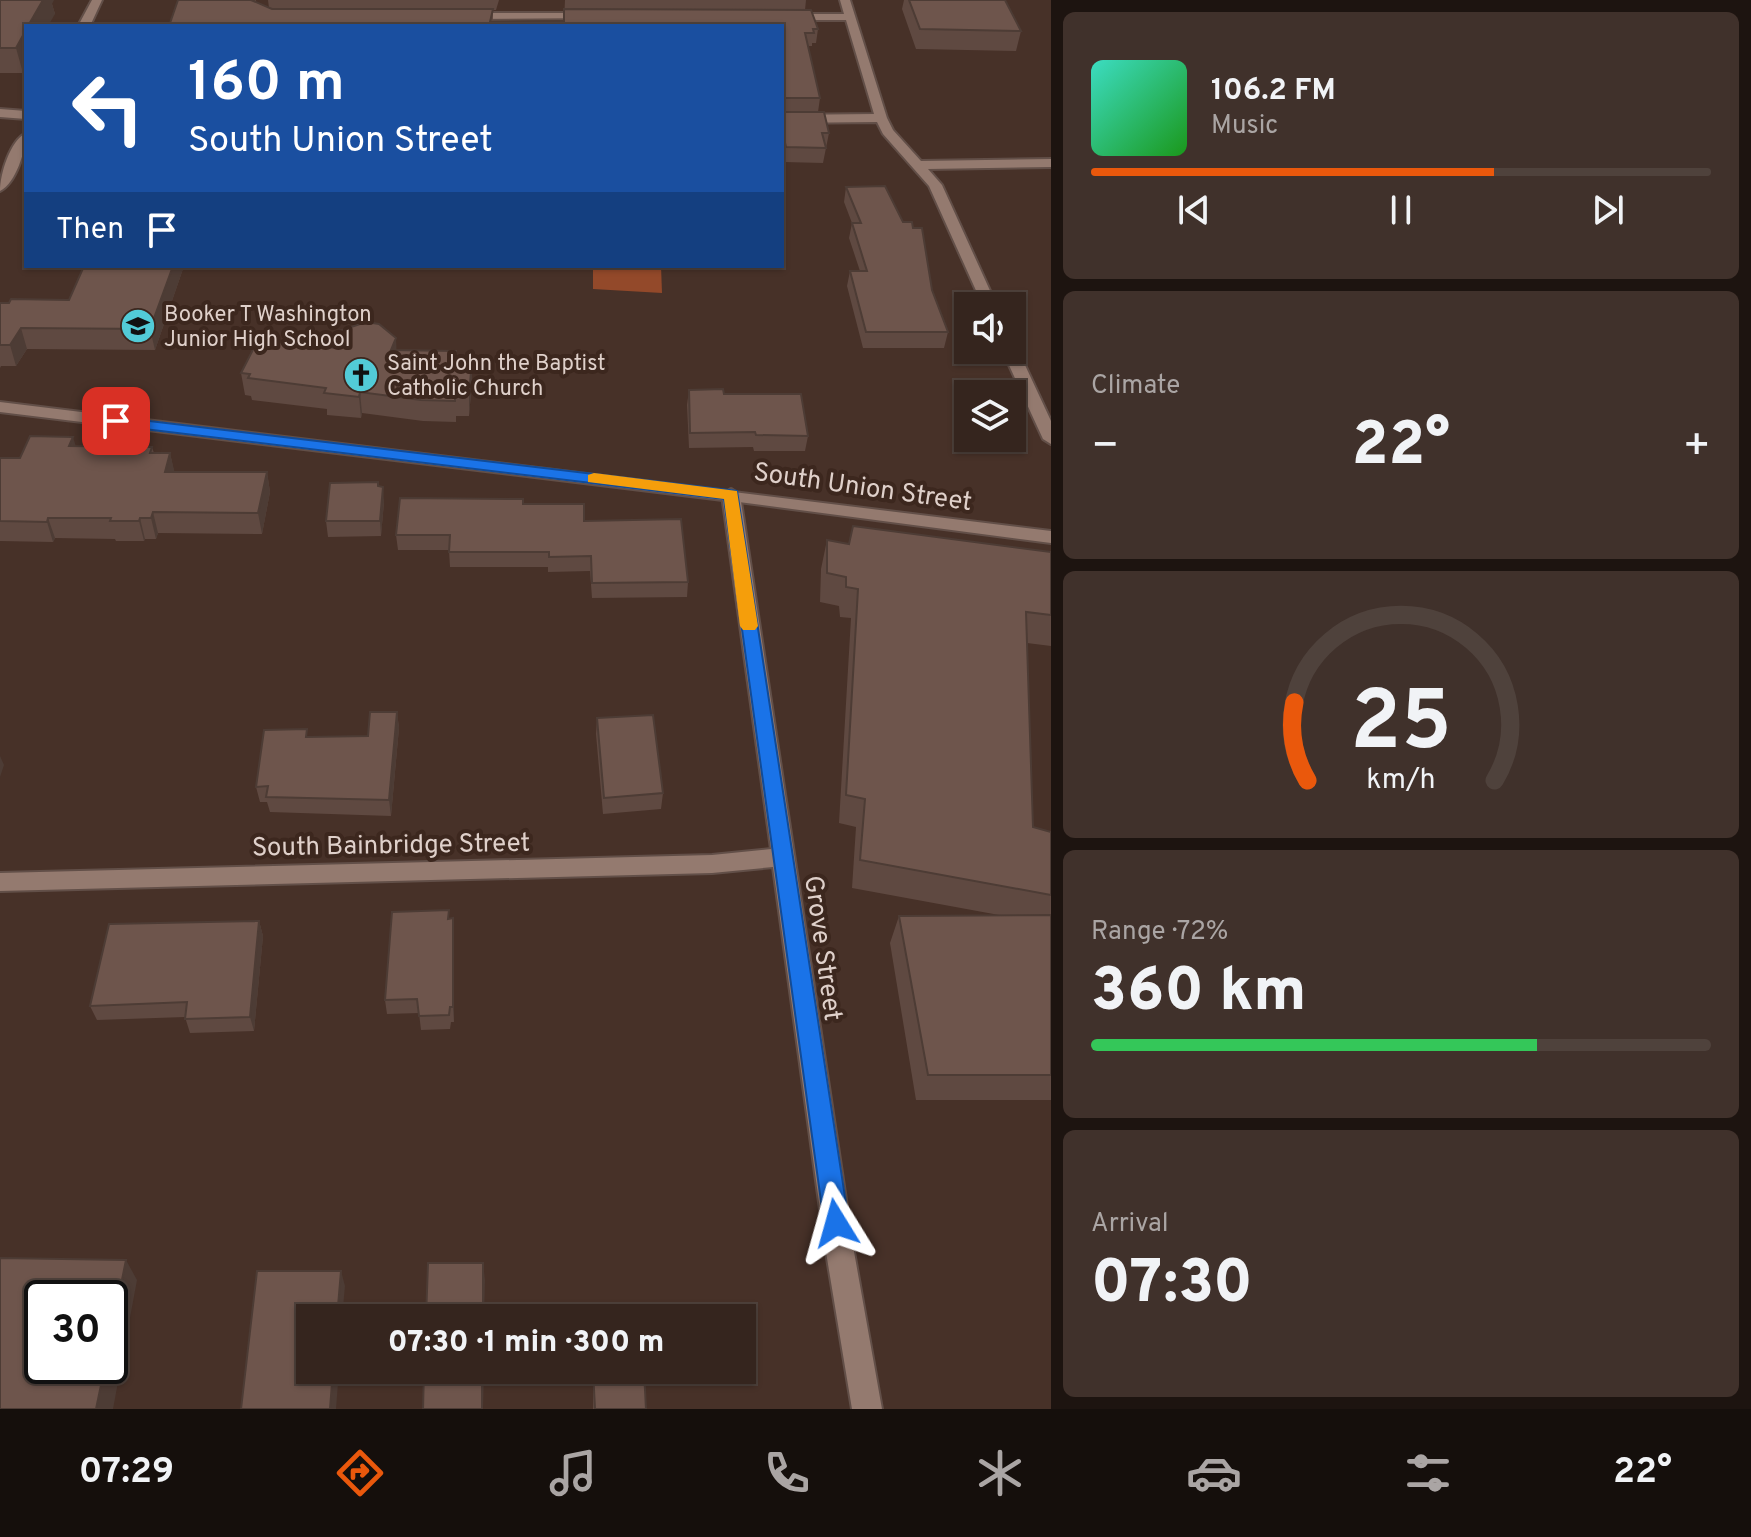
<!DOCTYPE html>
<meta charset="utf-8">
<style>
:root{--surface:#35251e;--page:#40312b;--text:#f1f3f6;--muted:#aaa5a4;--line:#4f423c;--accent:#ea580c}
body{margin:0;font-family:Overpass,sans-serif;background:var(--page);color:var(--text);height:100vh;display:flex;flex-direction:column;font-size:30px;white-space:nowrap}
*{box-sizing:border-box;margin:0}
p{font-size:26px;color:var(--muted)}
.icon{flex:none;width:44px;height:44px;fill:none;stroke:currentColor;stroke-width:2;stroke-linecap:round;stroke-linejoin:round}
.map{position:relative;flex:1;overflow:hidden}
.sheet{display:flex;flex-direction:column;gap:12px;padding:12px;background:#1d1410;width:700px}
.sheet>*{flex:none}
.guide{position:absolute;left:24px;top:24px;width:760px;height:244px;border-radius:0px;box-shadow:0 2px 6px #0004,0 0 0 2px var(--line);background:#1a4fa0;color:#fff;overflow:hidden}
.fabs{position:absolute;left:954px;top:292px;display:grid;gap:16px}
.fabs a{display:grid;place-items:center;width:72px;height:72px;border-radius:0px;background:var(--surface);box-shadow:0 2px 6px #0004,0 0 0 2px var(--line);font-size:40px}
.speed{position:absolute;left:24px;top:1280px;display:flex;gap:16px;font-size:40px;font-weight:700;text-align:center}
.speed>*{display:grid;place-content:center;width:104px;height:104px;border-radius:50%;background:var(--surface);box-shadow:0 2px 6px #0004,0 0 0 2px var(--line);line-height:1}
.speed .limit{border:4px solid #111;border-radius:12px;background:#fff;color:#111}
.pin{position:absolute;display:grid;place-items:center;width:68px;height:68px;color:#fff;margin:-34px;border-radius:16px;box-shadow:0 4px 12px #0006}
.me{position:absolute;width:88px;margin:-44px;rotate:352deg;stroke-linejoin:round;filter:drop-shadow(0 0 6px #0008)}
.turn{display:flex;align-items:center;gap:28px;height:168px;padding:0 32px;font-size:36px}
.turn .icon{width:104px;height:104px;stroke-width:2.5}
.turn b{display:block;font-size:56px;line-height:68px}
.then{display:flex;align-items:center;height:76px;padding:0 32px;background:#0003;gap:16px;font-size:30px}
.big{font-size:60px;font-weight:800;line-height:1.1}
.sheet .widget{flex:1;display:flex;flex-direction:column;justify-content:center;gap:12px;min-width:0;padding:0 28px;border-radius:12px;background:var(--page)}
.sheet .dial{align-items:center;gap:0}
.dial svg{height:208px;overflow:visible;fill:none;stroke:var(--line);stroke-width:7;stroke-linecap:round;text-anchor:middle}
.dial text{fill:var(--text);stroke:none}
.song{display:flex;align-items:center;gap:24px}
.cover{width:96px;height:96px;border-radius:12px;background:linear-gradient(135deg,hsl(170 70% 55%),hsl(120 70% 35%))}
.played{height:8px;border-radius:4px;background:linear-gradient(90deg,var(--accent) 65%,var(--line) 65%)}
.keys{display:flex;justify-content:space-around;direction:ltr}
.heat{display:flex;justify-content:space-between;align-items:center;font-size:44px;direction:ltr}
.charge{height:12px;border-radius:6px;background:linear-gradient(90deg,#34c759 72%,var(--line) 0)}
.trip{position:absolute;left:296px;top:1304px;width:460px;height:80px;border-radius:0px;background:var(--surface);box-shadow:0 2px 6px #0004,0 0 0 2px var(--line);font-weight:800;line-height:80px;text-align:center}
.tabs{display:flex;height:128px;justify-content:space-around;align-items:center;background:#150f0c;color:var(--muted)}
.tabs .icon{width:56px;height:56px}
.tabs .current{color:var(--accent)}
.tabs b{font-size:36px;color:var(--text)}
main{display:flex;flex:1;min-height:0}
.map>svg:first-child{display:block}
</style>
<main>
<div class="map">
<svg width="1051" height="1409" viewBox="0 0 1051 1409">
<rect width="100%" height="100%" fill="#473128"/>
<!-- green -->
<path fill="#93492a" d="M 593,266 L 661,266 L 662,293 L 593,289 Z"/>
<g fill="none" stroke-linecap="round" stroke-linejoin="round">
<!-- minor casing -->
<g stroke="#624f48" stroke-width="4">
<path id="minor" d="M 840,0 L 850,0 L 887,118 L 893,130 L 921,161 L 1051,159 L 1051,167 L 928,169 L 942,185 L 997,306 L 983,306 L 929,186 L 883,134 L 877,122 L 782,123 L 782,115 L 874,114 L 846,20 L 786,20 L 780,17 L 786,14 L 844,14 Z
M 590,13 L 596,16 L 594,18 L 466,19 L 460,16 L 466,13 Z
M 1012,346 L 1018,350 L 1051,421 L 1051,444 L 1043,439 L 1002,350 L 1012,350 Z
M 731,489 L 740,495 L 853,1246 L 882,1409 L 852,1409 L 825,1246 L 773,867 L 712,873 L 0,891 L 0,873 L 712,855 L 771,849 L 722,495 Z"/>
</g>
<!-- tertiary casing -->
<g stroke="#624f48" stroke-width="4">
<path id="tertiary" d="M 0,109 L 26,111 L 26,119 L 0,117 Z"/>
</g>
<!-- secondary casing -->
<g stroke="#624f48" stroke-width="4">
<path id="secondary" d="M 92,0 L 102,0 L 90,26 L 78,26 Z
M 26,133 C 26,150 16,183 0,191 C 0,174 10,141 26,133 Z
M 0,402 L 1051,531 L 1051,543 L 731,501 L 0,412 Z"/>
</g>
<!-- minor -->
<use href="#minor" fill="#947a6f" fill-rule="evenodd"/>
<!-- tertiary -->
<use href="#tertiary" fill="#947a6f" fill-rule="evenodd"/>
<!-- secondary -->
<use href="#secondary" fill="#947a6f" fill-rule="evenodd"/>
</g>
<!-- wall -->
<path fill="#5f4941" d="M 0,0 L 52,4 L 55,14 L 26,26 L 26,67 L 23,73 L 0,73 Z
M 256,0 L 256,2 L 269,8 L 268,0 L 499,0 L 496,10 L 493,10 L 493,22 L 564,21 L 565,0 L 806,0 L 805,10 L 818,29 L 816,43 L 812,43 L 812,46 L 808,46 L 820,98 L 818,112 L 829,133 L 823,163 L 784,162 L 782,153 L 782,26 L 169,26 Z
M 904,0 L 1005,0 L 1021,31 L 1016,51 L 916,49 L 902,9 Z
M 846,187 L 932,290 L 948,332 L 944,348 L 863,348 L 847,286 L 850,271 L 860,271 L 849,238 L 852,223 L 844,202 Z
M 84,266 L 184,266 L 155,350 L 27,349 L 16,366 L 1,366 L 0,368 L 0,303 L 69,300 Z
M 396,338 L 396,350 L 457,360 L 472,360 L 472,382 L 469,416 L 456,416 L 456,422 L 423,421 L 362,413 L 361,418 L 327,415 L 327,409 L 252,400 L 251,396 L 245,395 L 241,373 L 336,348 Z
M 689,390 L 724,394 L 808,436 L 805,451 L 754,451 L 753,447 L 689,448 L 687,405 Z
M 76,447 L 152,447 L 154,453 L 170,453 L 174,472 L 267,472 L 270,492 L 262,534 L 158,533 L 156,539 L 145,539 L 144,541 L 116,541 L 115,539 L 55,538 L 53,542 L 0,541 L 0,458 L 20,458 Z
M 378,482 L 384,502 L 381,536 L 328,537 L 326,521 Z
M 523,504 L 584,521 L 688,582 L 687,597 L 592,598 L 590,571 L 548,572 L 548,567 L 450,567 L 449,550 L 398,550 L 396,535 Z
M 827,540 L 849,544 L 1051,552 L 1051,646 L 1027,643 L 1033,827 L 1051,832 L 1051,1100 L 916,1100 L 890,943 L 899,916 L 999,915 L 852,888 L 856,827 L 839,823 L 851,618 L 840,617 L 839,606 L 820,602 L 821,569 Z
M 397,712 L 399,728 L 391,816 L 270,812 L 267,802 L 260,802 L 256,787 L 308,737 L 368,736 Z
M 597,718 L 663,793 L 661,809 L 603,814 L 596,734 Z
M 449,910 L 449,919 L 454,933 L 454,1022 L 451,1022 L 450,1029 L 421,1030 L 419,1013 L 387,1014 L 385,1000 Z
M 259,921 L 263,936 L 254,1031 L 190,1033 L 185,1017 L 97,1020 L 90,1006 Z
M 593,1370 L 646,1409 L 593,1409 Z"/>
<!-- shaded-wall -->
<path fill="#4d3c35" d="M 43,0 L 54,0 L 52,4 L 55,14 L 48,26 L 28,26 Z
M 26,30 L 26,67 L 23,73 L 16,48 Z
M 173,266 L 184,266 L 155,350 L 150,329 Z
M 21,328 L 27,349 L 16,366 L 10,345 Z
M 396,338 L 397,360 L 391,350 Z
M 472,360 L 472,382 L 469,416 L 469,395 Z
M 360,392 L 362,413 L 361,418 L 359,397 Z
M 73,437 L 79,457 L 69,446 Z
M 170,453 L 175,474 L 165,472 Z
M 267,472 L 270,492 L 262,534 L 258,513 Z
M 383,487 L 384,502 L 381,536 L 380,521 Z
M 153,512 L 158,533 L 156,539 L 151,518 Z
M 48,518 L 55,538 L 53,542 L 47,522 Z
M 140,518 L 145,539 L 144,541 L 139,521 Z
M 397,712 L 399,728 L 391,816 L 389,800 Z
M 0,756 L 4,765 L 0,777 Z
M 453,918 L 454,933 L 454,1022 L 453,1007 Z
M 259,921 L 263,936 L 254,1031 L 250,1017 Z
M 126,1260 L 137,1280 L 113,1409 L 96,1409 L 105,1366 L 110,1366 L 110,1339 Z
M 483,1263 L 485,1280 L 484,1318 L 483,1318 Z
M 341,1271 L 345,1286 L 342,1318 L 337,1318 Z
M 333,1370 L 339,1370 L 336,1409 L 330,1409 Z
M 482,1370 L 484,1370 L 483,1409 L 482,1409 Z"/>
<!-- building -->
<path fill="#6e554c" stroke="#4d3c35" stroke-width="2" d="M 0,0 L 43,0 L 28,26 L 26,26 L 26,30 L 16,48 L 0,48 Z
M 178,0 L 251,0 L 272,9 L 493,9 L 490,22 L 564,21 L 564,9 L 811,10 L 818,29 L 813,29 L 814,33 L 805,33 L 820,98 L 784,98 L 782,105 L 782,26 L 169,26 Z
M 909,0 L 1005,0 L 1021,31 L 920,29 Z
M 782,110 L 784,112 L 824,112 L 829,133 L 822,133 L 826,148 L 786,147 L 782,130 Z
M 885,186 L 903,222 L 912,222 L 913,228 L 922,228 L 932,290 L 948,332 L 866,332 L 850,271 L 867,271 L 852,223 L 861,223 L 846,187 Z
M 84,266 L 173,266 L 150,329 L 21,328 L 10,345 L 0,345 L 0,303 L 9,303 L 11,299 L 69,300 Z
M 366,322 L 379,324 L 396,338 L 391,350 L 456,351 L 455,360 L 472,360 L 469,395 L 455,395 L 455,401 L 421,400 L 360,392 L 359,397 L 324,393 L 326,388 L 248,378 L 250,374 L 241,373 L 258,340 L 336,348 L 339,331 Z
M 723,389 L 724,394 L 801,394 L 808,436 L 756,435 L 755,432 L 690,433 L 689,390 Z
M 30,436 L 73,437 L 69,446 L 152,447 L 150,453 L 170,453 L 165,472 L 267,472 L 258,513 L 153,512 L 151,518 L 140,518 L 139,521 L 110,521 L 111,518 L 48,518 L 47,522 L 0,521 L 0,458 L 20,458 Z
M 378,482 L 378,486 L 383,487 L 380,521 L 326,521 L 330,483 Z
M 400,498 L 523,499 L 523,504 L 584,504 L 584,521 L 681,519 L 688,582 L 592,583 L 591,556 L 549,557 L 549,552 L 449,552 L 450,535 L 396,535 Z
M 853,526 L 1051,552 L 1051,615 L 1026,612 L 1033,827 L 1051,832 L 1051,895 L 860,860 L 865,799 L 846,795 L 858,589 L 846,587 L 846,577 L 827,573 L 827,540 L 849,544 Z
M 370,712 L 397,712 L 389,800 L 266,797 L 268,786 L 256,787 L 264,730 L 307,729 L 306,737 L 368,736 Z
M 653,715 L 663,793 L 604,798 L 597,718 Z
M 449,910 L 448,919 L 453,918 L 453,1007 L 450,1007 L 449,1015 L 419,1016 L 417,999 L 385,1000 L 392,912 Z
M 1051,915 L 1051,1075 L 928,1075 L 899,916 Z
M 259,921 L 250,1017 L 185,1019 L 187,1002 L 90,1006 L 109,924 Z
M 0,1258 L 126,1260 L 110,1339 L 110,1298 L 42,1298 L 42,1366 L 105,1366 L 96,1409 L 0,1409 Z
M 428,1263 L 483,1263 L 483,1318 L 426,1318 Z
M 257,1271 L 341,1271 L 337,1318 L 310,1318 L 310,1370 L 333,1370 L 330,1409 L 241,1409 Z
M 424,1370 L 482,1370 L 482,1409 L 423,1409 Z
M 593,1370 L 644,1370 L 646,1409 L 595,1409 Z"/>
<!-- route -->
<path fill="#1a73e8" stroke="#114b97" stroke-width="2" d="M 116,417 L 737,491 L 849,1223 L 845,1232 L 836,1235 L 828,1232 L 824,1223 L 724,499 L 111,425 L 109,421 Z"/>
<!-- slow -->
<path fill="#f59e0b" d="M 594,473 L 737,491 L 758,626 L 755,630 L 743,630 L 740,626 L 724,499 L 588,482 L 588,475 Z"/>
<!-- icons -->
<defs>
<g id="school-disc" transform="scale(1.8)"><circle r="9.5" fill="#52cbd7" stroke="#3c271e"/><path d="M0-5L7-2L0 1L-7-2ZM-4 1L0 2.5L4 1V4Q0 6-4 4Z" fill="#111"/></g>
<g id="church-disc" transform="scale(1.8)"><circle r="9.5" fill="#52cbd7" stroke="#3c271e"/><path d="M-1.2-6h2.4v3.5h3.3v2.4h-3.3V6h-2.4V-.1h-3.3v-2.4h3.3Z" fill="#111"/></g>
</defs>
<g fill-rule="evenodd">
<use href="#school-disc" x="138" y="326"/>
<use href="#church-disc" x="361" y="375"/>
</g>
<g text-anchor="middle" stroke-width="8" stroke-linejoin="round" paint-order="stroke">
<!-- far-poi labels -->
<g font-size="22" fill="#dfd0ca" stroke="#3c271e" text-anchor="start">
<text x="164" y="321">Booker T Washington<tspan x="164" dy="25">Junior High School</tspan></text>
<text x="387" y="370">Saint John the Baptist<tspan x="387" dy="25">Catholic Church</tspan></text>
</g>
<!-- street labels -->
<g font-size="26" fill="#dfd0ca" stroke="#3c271e">
<text transform="translate(863 486) rotate(8)" y="9">South Union Street</text>
<text transform="translate(391 844) rotate(-1)" y="9">South Bainbridge Street</text>
<text transform="translate(824 948) rotate(82)" y="9">Grove Street</text>
</g>
</g>
</svg>
<div class="fabs">
<a><svg class="icon" aria-label="sound" viewBox="0 0 24 24"><path d="M4 9h4l5-4v14l-5-4H4zM17 9q2 3 0 6"/></svg></a>
<a><svg class="icon" aria-label="layers" viewBox="0 0 24 24"><path d="M12 4l9 5-9 5-9-5zM3 14l9 5 9-5"/></svg></a>
</div>
<div class="speed"><div class="limit">30</div></div>
<div class="pin" style="left:116px;top:421px;background:#d93025"><svg class="icon" aria-label="arrive" viewBox="0 0 24 24"><path d="M6 21V4h12l-3 4 3 4H6"/></svg></div>
<svg class="me" style="left:836px;top:1223px" viewBox="-20 -20 40 40"><path d="M0-17L14 15 0 8-14 15z" fill="#1a73e8" stroke="#fff" stroke-width="4"/></svg>
<div class="trip">07:30 · 1 min · 300 m</div>
<div class="guide">
<div class="turn"><svg class="icon" aria-label="left" viewBox="0 0 24 24"><path d="M17 20v-9H6M10 6l-5 5 5 5"/></svg><div><b>160 m</b>South Union Street</div></div>
<div class="then">Then<svg class="icon" aria-label="arrive" viewBox="0 0 24 24"><path d="M6 21V4h12l-3 4 3 4H6"/></svg></div>
</div>
</div>
<section class="sheet">
<div class="widget">
<div class="song"><i class="cover"></i><div><b>106.2 FM</b><p>Music</p></div></div>
<div class="played"></div>
<div class="keys"><svg class="icon" aria-label="previous" viewBox="0 0 24 24"><path d="M18 5L8 12l10 7zM5 5v14"/></svg><svg class="icon" aria-label="pause" viewBox="0 0 24 24"><path d="M8 5v14M16 5v14"/></svg><svg class="icon" aria-label="next" viewBox="0 0 24 24"><path d="M6 5l10 7-10 7zM19 5v14"/></svg></div>
</div>
<div class="widget"><p>Climate</p>
<div class="heat"><a>−</a><b class="big">22°</b><a>+</a></div>
</div>
<div class="widget dial"><svg viewBox="0 0 100 80">
<path d="M14 69A42 42 0 1 1 86 69"/>
<path d="M14 69A42 42 0 0 1 9 39" stroke="#ea580c"/>
<text x="50" y="56" font-size="32" font-weight="700">25</text>
<text x="50" y="72" font-size="11">km/h</text>
</svg></div>
<div class="widget"><p>Range · 72%</p><b class="big">360 km</b><div class="charge"></div></div>
<div class="widget"><p>Arrival</p><b class="big">07:30</b></div>
</section>
</main>
<nav class="tabs">
<b>07:29</b>
<svg class="icon current" aria-label="directions" viewBox="0 0 24 24"><path d="M12 3l9 9-9 9-9-9zM9 14v-3h6M13 9l2 2-2 2"/></svg>
<svg class="icon" aria-label="music" viewBox="0 0 24 24"><path d="M9 18V5l10-2v13"/><circle cx="6" cy="18" r="3"/><circle cx="16" cy="16" r="3"/></svg>
<svg class="icon" aria-label="phone" viewBox="0 0 24 24"><path d="M5 4h4l2 5-3 2q2 4 5 5l2-3 5 2v4C11 20 4 13 5 4z"/></svg>
<svg class="icon" aria-label="climate" viewBox="0 0 24 24"><path d="M12 3v18M4 7l16 10M4 17L20 7"/></svg>
<svg class="icon" aria-label="car" viewBox="0 0 24 24"><path d="M5 17H2v-5l4-1 3-4h7l3 4 3 1v5h-3M9 17h6M6 11h13"/><circle cx="7" cy="17" r="2"/><circle cx="17" cy="17" r="2"/></svg>
<svg class="icon" aria-label="filters" viewBox="0 0 24 24"><path d="M4 7h16M4 17h16"/><circle cx="9" cy="7" r="2"/><circle cx="15" cy="17" r="2"/></svg>
<b>22°</b>
</nav>
